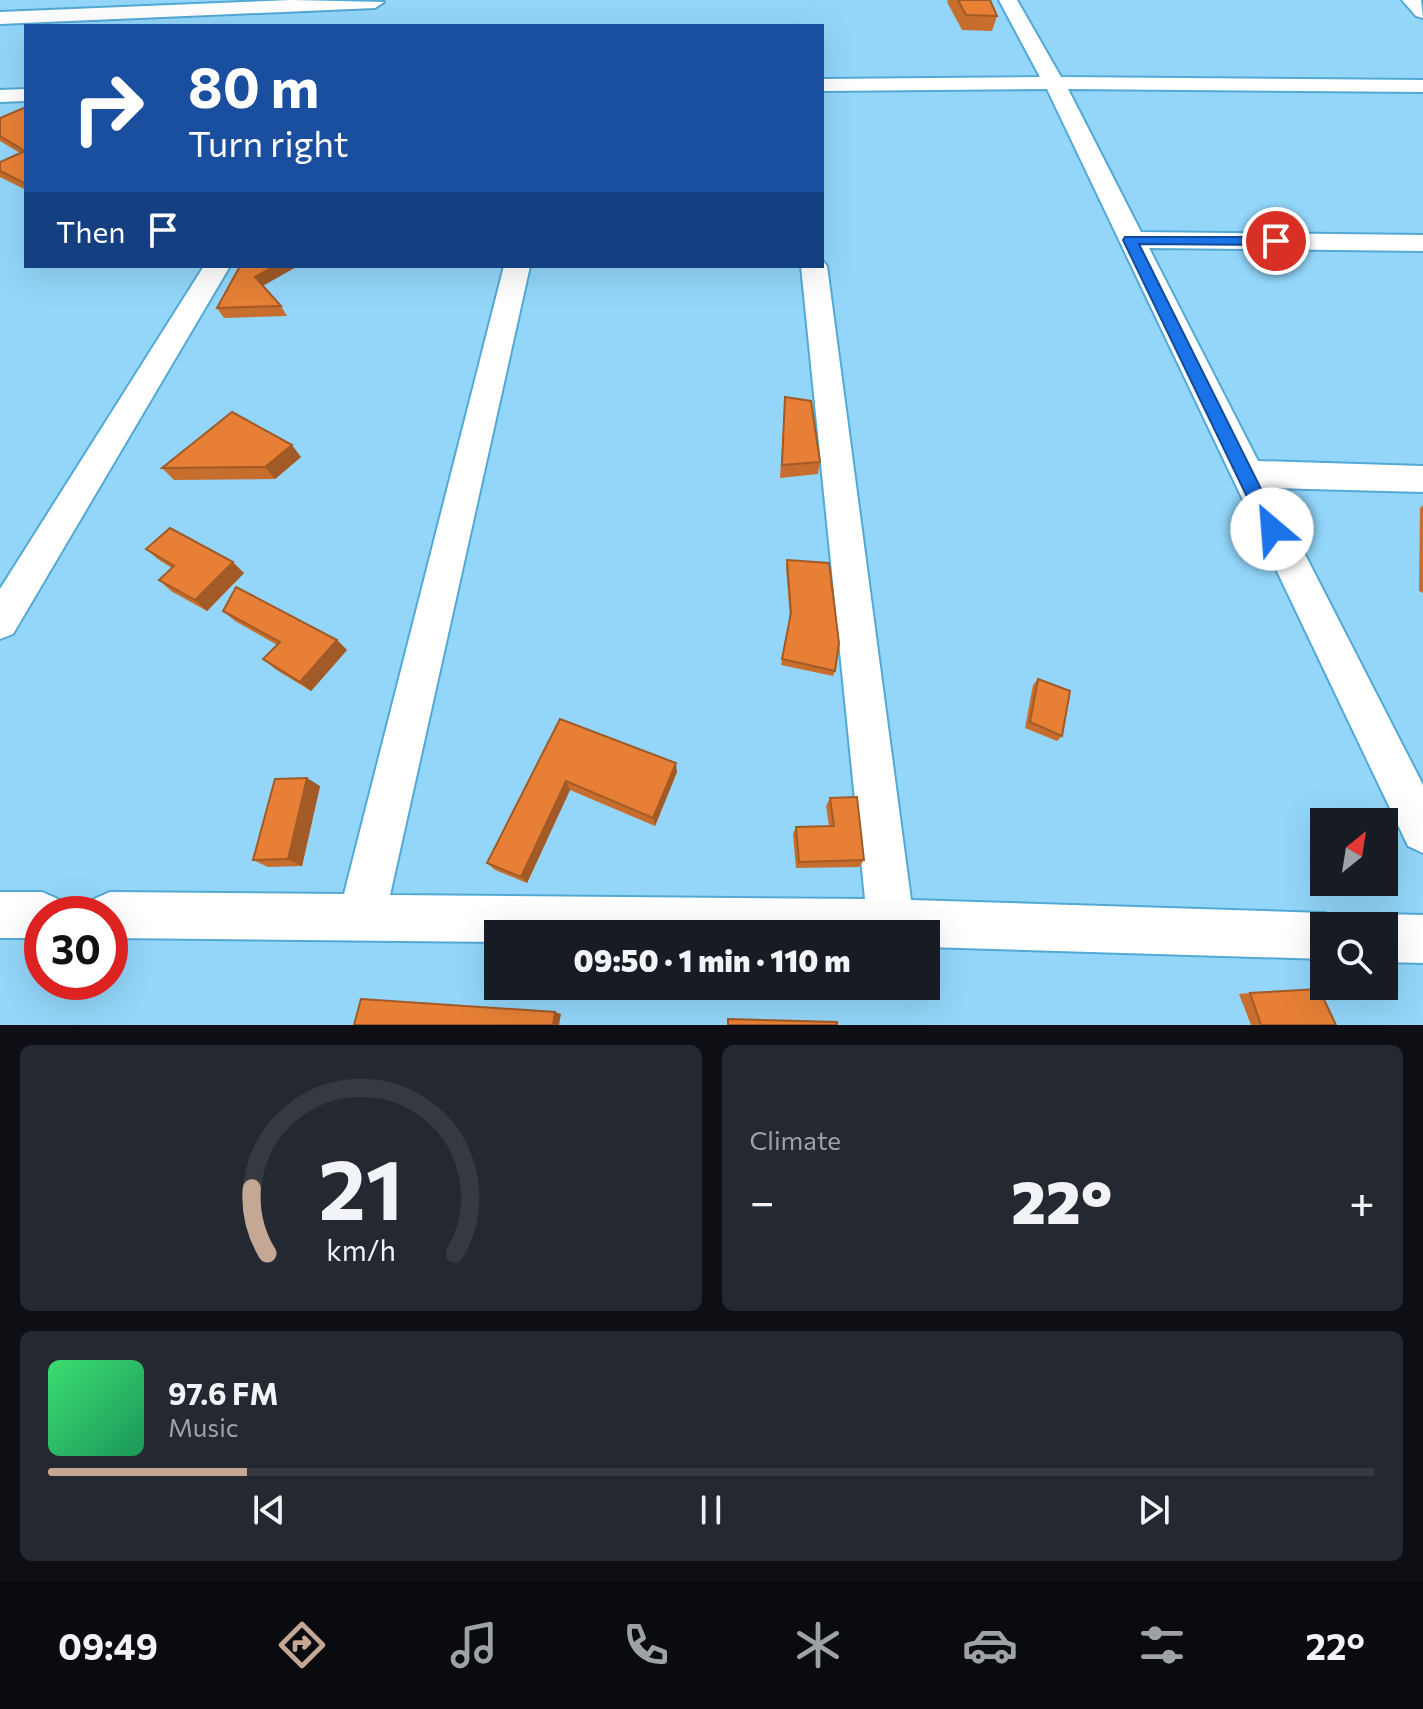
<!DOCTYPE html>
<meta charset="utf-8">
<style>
:root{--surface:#171b24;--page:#242831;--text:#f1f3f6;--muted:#9ea1a6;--line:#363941;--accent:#c4a893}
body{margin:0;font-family:Commissioner,sans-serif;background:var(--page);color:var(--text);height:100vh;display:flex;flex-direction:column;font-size:30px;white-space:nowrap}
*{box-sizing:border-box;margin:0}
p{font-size:26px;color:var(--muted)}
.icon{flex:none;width:44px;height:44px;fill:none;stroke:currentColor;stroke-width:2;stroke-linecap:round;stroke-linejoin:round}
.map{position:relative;height:1025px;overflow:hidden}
.sheet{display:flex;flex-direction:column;gap:20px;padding:20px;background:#0d0f14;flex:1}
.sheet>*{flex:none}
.hud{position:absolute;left:24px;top:24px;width:800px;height:244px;border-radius:0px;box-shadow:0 8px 32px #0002;background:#1a4fa0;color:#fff;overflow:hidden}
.needle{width:52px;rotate:30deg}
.buttons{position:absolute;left:1310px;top:808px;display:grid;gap:16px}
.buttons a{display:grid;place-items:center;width:88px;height:88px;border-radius:0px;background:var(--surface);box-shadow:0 8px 32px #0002;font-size:40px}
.speed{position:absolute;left:24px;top:896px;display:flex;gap:16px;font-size:40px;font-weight:700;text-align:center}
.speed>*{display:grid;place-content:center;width:104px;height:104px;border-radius:50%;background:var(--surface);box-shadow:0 8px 32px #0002;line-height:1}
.speed .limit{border:12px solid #d22;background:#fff;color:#111}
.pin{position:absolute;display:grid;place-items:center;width:68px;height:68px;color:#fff;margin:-34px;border:4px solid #fff;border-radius:50%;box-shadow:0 2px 8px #0007}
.me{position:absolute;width:88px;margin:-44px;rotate:333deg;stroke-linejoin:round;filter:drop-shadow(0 0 6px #0008)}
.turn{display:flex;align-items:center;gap:28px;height:168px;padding:0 32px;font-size:36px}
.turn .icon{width:104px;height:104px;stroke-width:2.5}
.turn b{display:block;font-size:56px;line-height:68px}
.then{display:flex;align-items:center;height:76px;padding:0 32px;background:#0003;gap:16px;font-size:30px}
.big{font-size:60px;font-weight:800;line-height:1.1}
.sheet .card{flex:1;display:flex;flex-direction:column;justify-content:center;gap:12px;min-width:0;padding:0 28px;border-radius:12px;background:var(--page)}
.sheet .dial{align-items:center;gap:0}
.dial svg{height:208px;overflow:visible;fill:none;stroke:var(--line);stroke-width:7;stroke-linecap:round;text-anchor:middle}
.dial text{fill:var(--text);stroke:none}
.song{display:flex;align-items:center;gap:24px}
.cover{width:96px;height:96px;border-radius:12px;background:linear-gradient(135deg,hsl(140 70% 55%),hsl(150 70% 35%))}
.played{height:8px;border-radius:4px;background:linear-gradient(90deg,var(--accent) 15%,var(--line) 15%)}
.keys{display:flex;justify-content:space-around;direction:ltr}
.heat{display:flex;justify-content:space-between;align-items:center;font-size:44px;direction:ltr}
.sheet .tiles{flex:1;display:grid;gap:20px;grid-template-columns:1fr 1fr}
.card:last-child{grid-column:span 2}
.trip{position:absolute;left:484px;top:920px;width:456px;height:80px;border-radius:0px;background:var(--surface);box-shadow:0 8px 32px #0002;font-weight:800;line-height:80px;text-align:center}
.menu{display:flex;height:128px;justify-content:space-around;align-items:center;background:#090b0e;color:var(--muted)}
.menu .icon{width:56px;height:56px}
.menu .selected{color:var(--accent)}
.menu b{font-size:36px;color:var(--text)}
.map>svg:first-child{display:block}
</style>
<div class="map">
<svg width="1423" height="1025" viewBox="0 0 1423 1025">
<rect width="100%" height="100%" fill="#93d6fa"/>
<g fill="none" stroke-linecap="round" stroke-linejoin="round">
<!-- minor casing -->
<g stroke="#52a9d4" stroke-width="4">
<path id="minor" d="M 292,0 L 384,2 L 375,8 L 0,24 L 0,12 Z
M 999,0 L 1017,0 L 1061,77 L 1423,80 L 1423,92 L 1068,89 L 1141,232 L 1423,235 L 1423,251 L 1149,248 L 1258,461 L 1423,466 L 1423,492 L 1271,488 L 1423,785 L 1423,853 L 1408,846 L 1047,89 L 822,91 L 822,79 L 1040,77 Z
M 1402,0 L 1421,0 L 1423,18 L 1416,16 Z
M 26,89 L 26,101 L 0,102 L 0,90 Z
M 822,260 L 827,266 L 911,900 L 1324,913 L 1341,919 L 1343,926 L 1324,926 L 1324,959 L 926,947 L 926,934 L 498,934 L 498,942 L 110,938 L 110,914 L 87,914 L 94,899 L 110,892 L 344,894 L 504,266 L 530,266 L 390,895 L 865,899 L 801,266 L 822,266 Z
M 204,266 L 230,266 L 13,634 L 0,639 L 0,589 Z
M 0,892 L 42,892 L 58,899 L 65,914 L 42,914 L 42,938 L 0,938 Z
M 1384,914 L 1423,915 L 1423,963 L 1384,962 L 1384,926 L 1365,926 L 1367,921 Z"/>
</g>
<!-- minor -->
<use href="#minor" fill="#fff" fill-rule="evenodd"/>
</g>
<!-- wall -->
<path fill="#c76e2e" d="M 948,0 L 990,0 L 997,16 L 992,31 L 962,30 L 947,2 Z
M 26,107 L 26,190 L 0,177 L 0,162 L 20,153 L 0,141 L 0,118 Z
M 263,286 L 281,306 L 287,316 L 224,318 L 217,308 Z
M 785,397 L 820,462 L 818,474 L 780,478 Z
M 301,457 L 275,479 L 174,480 L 162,468 Z
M 1423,505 L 1423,593 L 1419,591 L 1420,508 Z
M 146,549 L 244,573 L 207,611 L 171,591 L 159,580 L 172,568 L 159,560 Z
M 787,560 L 835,671 L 833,676 L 781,665 L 790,619 L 786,567 Z
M 223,611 L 337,640 L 347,650 L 311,691 L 275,669 L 263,659 L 277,645 L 235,621 Z
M 1038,679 L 1062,736 L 1057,741 L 1025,728 L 1033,685 Z
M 560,719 L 677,772 L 655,826 L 570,790 L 527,883 L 495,870 L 487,863 Z
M 320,786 L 302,866 L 268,867 L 253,860 Z
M 830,798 L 864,860 L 859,867 L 796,868 L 793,834 L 796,827 L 829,826 L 826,806 Z
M 1250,993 L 1336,1025 L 1251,1025 L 1239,994 Z"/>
<!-- shaded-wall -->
<path fill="#a25a26" d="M 274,266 L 298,266 L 261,287 L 255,277 Z
M 292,445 L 301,457 L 275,479 L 265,467 Z
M 233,562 L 244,573 L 207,611 L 195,600 Z
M 337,640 L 347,650 L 311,691 L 300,682 Z
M 676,763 L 677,772 L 655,826 L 653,818 Z
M 307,778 L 320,786 L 302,866 L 288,859 Z
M 566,781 L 570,790 L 527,883 L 521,877 Z
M 555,1012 L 561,1014 L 559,1025 L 553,1025 Z"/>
<!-- building -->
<path fill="#e78036" stroke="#a25a26" stroke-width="2" d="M 958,0 L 990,0 L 997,16 L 966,15 Z
M 26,107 L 26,184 L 0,171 L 0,162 L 25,151 L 0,136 L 0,118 Z
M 240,266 L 274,266 L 255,277 L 281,306 L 217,308 Z
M 785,397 L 811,401 L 820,462 L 782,465 Z
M 232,412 L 292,445 L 265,467 L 162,468 Z
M 170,528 L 233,562 L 195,600 L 159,580 L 174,566 L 146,549 Z
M 787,560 L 829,563 L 839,643 L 835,671 L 782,659 L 791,613 Z
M 236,587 L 337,640 L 300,682 L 263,659 L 280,642 L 223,611 Z
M 1038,679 L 1070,691 L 1062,736 L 1030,722 Z
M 560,719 L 676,763 L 653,818 L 566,781 L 521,877 L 487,863 Z
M 307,778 L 288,859 L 253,860 L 275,779 Z
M 857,797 L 864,860 L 799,862 L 796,827 L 834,826 L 830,798 Z
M 1319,989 L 1336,1025 L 1261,1025 L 1250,993 Z
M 361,999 L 555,1012 L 553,1025 L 354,1025 Z
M 728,1019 L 837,1022 L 837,1025 L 728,1025 Z"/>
<!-- route -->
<path fill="#1a73e8" stroke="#114b97" stroke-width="2" d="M 1125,237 L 1276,237 L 1283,241 L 1276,245 L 1139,244 L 1281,529 L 1278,534 L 1265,534 L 1123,240 Z"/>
</svg>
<div class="buttons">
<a><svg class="needle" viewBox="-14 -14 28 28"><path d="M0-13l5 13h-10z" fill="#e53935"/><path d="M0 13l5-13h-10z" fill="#9ea1a6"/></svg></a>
<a><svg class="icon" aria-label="search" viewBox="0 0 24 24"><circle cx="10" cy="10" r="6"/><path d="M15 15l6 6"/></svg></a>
</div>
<div class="speed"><div class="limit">30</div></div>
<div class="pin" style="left:1276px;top:241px;background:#d93025"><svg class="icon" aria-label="arrive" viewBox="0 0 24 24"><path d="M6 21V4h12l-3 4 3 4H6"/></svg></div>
<svg class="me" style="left:1272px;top:529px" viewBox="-20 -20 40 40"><circle r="19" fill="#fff"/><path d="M0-13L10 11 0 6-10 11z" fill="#1a73e8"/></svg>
<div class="trip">09:50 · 1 min · 110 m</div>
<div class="hud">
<div class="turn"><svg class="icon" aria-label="right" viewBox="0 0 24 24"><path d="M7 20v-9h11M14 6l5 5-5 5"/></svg><div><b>80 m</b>Turn right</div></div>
<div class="then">Then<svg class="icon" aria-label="arrive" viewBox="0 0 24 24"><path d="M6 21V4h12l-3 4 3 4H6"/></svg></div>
</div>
</div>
<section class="sheet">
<div class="tiles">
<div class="card dial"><svg viewBox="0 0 100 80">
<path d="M14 69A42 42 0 1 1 86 69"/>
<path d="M14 69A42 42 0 0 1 8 44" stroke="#c4a893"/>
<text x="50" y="56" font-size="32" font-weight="700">21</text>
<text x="50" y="72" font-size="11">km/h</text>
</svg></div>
<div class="card"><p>Climate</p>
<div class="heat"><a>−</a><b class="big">22°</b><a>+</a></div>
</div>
<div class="card">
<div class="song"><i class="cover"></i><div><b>97.6 FM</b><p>Music</p></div></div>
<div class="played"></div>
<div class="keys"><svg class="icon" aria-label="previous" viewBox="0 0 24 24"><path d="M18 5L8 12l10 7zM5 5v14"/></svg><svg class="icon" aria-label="pause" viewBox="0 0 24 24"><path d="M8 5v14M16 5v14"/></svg><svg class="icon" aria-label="next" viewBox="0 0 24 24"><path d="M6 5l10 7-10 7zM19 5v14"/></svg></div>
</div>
</div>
</section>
<nav class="menu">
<b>09:49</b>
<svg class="icon selected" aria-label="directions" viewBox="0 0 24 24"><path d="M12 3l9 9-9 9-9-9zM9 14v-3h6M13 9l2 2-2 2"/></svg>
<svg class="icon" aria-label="music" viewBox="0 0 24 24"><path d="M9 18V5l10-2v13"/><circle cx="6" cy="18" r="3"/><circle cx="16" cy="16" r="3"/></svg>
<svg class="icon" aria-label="phone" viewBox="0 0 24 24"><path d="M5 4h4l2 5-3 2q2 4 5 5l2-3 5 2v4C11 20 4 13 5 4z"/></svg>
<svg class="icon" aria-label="climate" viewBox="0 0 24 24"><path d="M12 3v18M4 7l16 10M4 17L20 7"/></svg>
<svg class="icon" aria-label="car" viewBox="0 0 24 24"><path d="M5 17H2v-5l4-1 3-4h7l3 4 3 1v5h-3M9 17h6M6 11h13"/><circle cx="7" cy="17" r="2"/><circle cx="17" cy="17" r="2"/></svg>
<svg class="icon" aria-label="filters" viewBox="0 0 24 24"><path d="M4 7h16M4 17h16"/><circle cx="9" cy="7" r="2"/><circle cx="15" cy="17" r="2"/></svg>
<b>22°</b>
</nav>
